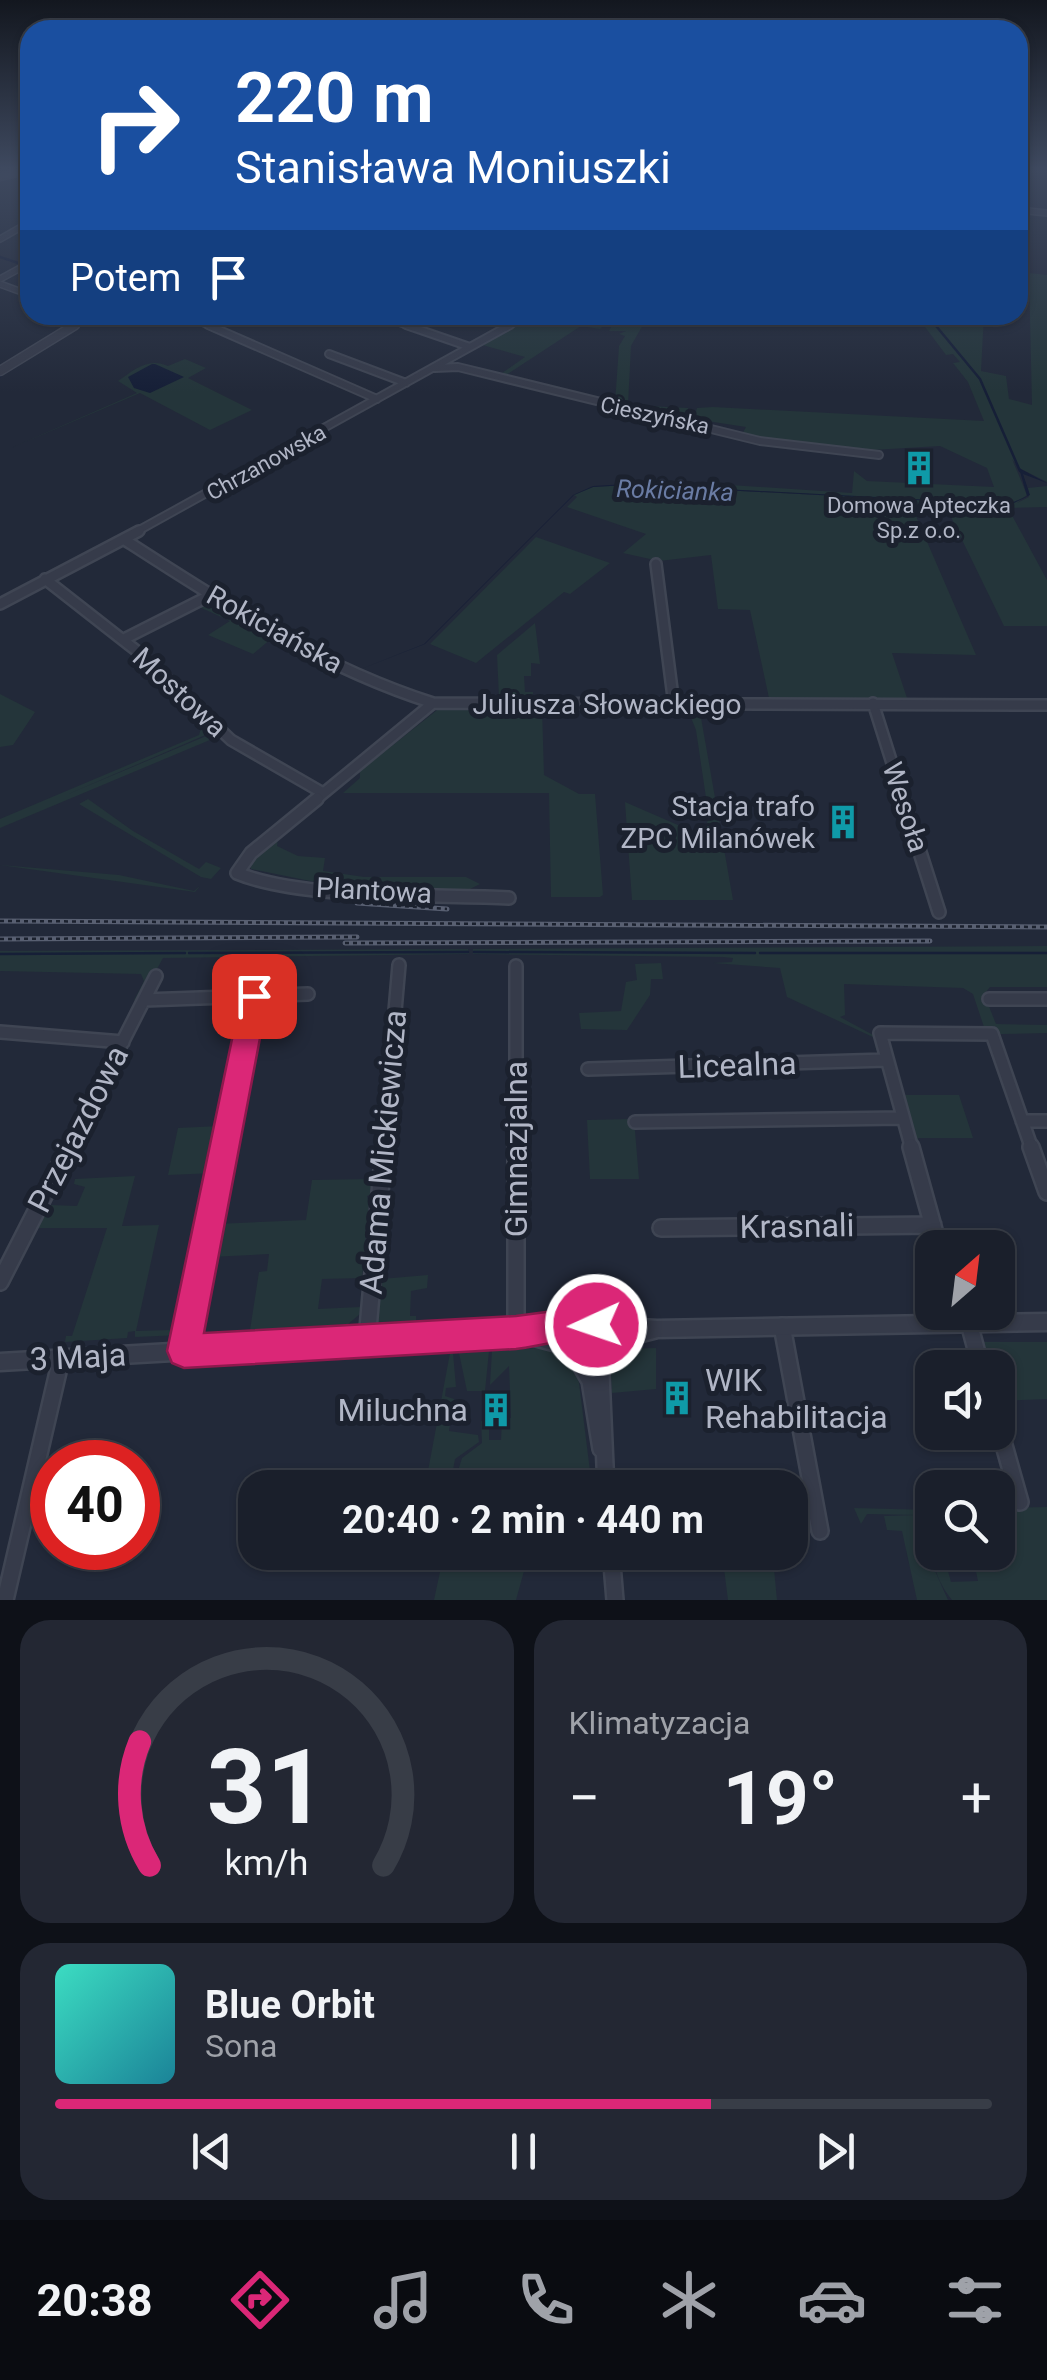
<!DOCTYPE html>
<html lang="pl">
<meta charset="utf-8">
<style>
:root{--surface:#1a1f2b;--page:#232733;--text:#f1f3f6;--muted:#9fa2a9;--line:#383d47;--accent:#db2777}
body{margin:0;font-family:Roboto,sans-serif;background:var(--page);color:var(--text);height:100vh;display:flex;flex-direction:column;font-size:38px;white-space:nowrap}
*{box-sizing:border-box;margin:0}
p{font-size:32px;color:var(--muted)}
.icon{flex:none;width:55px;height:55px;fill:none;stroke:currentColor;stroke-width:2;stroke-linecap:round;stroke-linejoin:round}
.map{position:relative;height:1600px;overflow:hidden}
.panel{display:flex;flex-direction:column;gap:20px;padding:20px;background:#0e1118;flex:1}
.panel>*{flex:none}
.guide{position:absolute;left:20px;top:20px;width:1008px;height:305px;border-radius:30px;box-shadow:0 2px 8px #0004,0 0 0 2px var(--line);background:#1a4fa0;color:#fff;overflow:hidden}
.needle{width:65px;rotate:28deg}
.fabs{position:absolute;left:915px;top:1230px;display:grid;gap:20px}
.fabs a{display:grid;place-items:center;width:100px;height:100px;border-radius:20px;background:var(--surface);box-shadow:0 2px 8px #0004,0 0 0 2px var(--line);font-size:50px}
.speed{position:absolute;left:30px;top:1440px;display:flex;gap:20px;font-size:50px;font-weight:700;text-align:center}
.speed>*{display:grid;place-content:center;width:130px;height:130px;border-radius:50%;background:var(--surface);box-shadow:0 2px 8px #0004,0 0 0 2px var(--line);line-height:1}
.speed .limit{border:15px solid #d22;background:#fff;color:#111}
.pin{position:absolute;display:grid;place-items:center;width:85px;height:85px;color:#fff;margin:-42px;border-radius:20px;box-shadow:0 5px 15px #0006}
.me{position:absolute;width:110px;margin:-55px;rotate:267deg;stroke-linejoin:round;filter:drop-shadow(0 0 8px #0008)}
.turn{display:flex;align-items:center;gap:35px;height:210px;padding:0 50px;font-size:45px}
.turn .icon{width:130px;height:130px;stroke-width:2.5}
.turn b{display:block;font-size:70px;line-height:85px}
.then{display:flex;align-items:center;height:95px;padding:0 50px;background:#0003;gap:20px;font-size:38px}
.big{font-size:75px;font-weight:700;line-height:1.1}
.panel .card{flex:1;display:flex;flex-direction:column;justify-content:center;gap:15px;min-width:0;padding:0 35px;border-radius:30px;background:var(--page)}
.panel .dial{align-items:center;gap:0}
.dial svg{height:260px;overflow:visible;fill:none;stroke:var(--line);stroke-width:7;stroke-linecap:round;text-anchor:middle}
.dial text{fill:var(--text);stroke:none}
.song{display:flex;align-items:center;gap:30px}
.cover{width:120px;height:120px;border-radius:15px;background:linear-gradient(135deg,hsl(170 70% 55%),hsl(190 70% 35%))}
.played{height:10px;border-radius:5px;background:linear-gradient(90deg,var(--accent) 70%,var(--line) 70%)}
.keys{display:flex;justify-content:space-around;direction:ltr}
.heat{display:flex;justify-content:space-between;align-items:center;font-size:55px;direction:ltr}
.panel .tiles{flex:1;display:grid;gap:20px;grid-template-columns:1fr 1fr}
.card:last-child{grid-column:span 2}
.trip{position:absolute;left:238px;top:1470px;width:570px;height:100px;border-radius:30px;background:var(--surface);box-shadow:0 2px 8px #0004,0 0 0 2px var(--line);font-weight:700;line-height:100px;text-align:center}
.dock{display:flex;height:160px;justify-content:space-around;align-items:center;background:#0a0c11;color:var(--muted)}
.dock .icon{width:70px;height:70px}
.dock .on{color:var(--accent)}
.dock b{font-size:45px;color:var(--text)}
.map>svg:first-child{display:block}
</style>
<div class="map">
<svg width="1047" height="1600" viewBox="0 0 1047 1600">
<rect width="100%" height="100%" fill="#222939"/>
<!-- green -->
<path fill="#24353a" d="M 1029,273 L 1047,275 L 1047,482 L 1019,468 L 1012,459 L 1027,495 L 1017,503 L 1029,497 L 1028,488 L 1047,486 L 1047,507 L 1008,508 L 1047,580 L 1047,626 L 1004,626 L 947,509 L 912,507 L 976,655 L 892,653 L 907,698 L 769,698 L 750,610 L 718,609 L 711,555 L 659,561 L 623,553 L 646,534 L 567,507 L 577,497 L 574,495 L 593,487 L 627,485 L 932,501 L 707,488 L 715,484 L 852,493 L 854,471 L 867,481 L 994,487 L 987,468 L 940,446 L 855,451 L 742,434 L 746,427 L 694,419 L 697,408 L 713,407 L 984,421 L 968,382 L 953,363 L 960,362 L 953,354 L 946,355 L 916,315 L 984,315 L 981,371 L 1006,376 L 1009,399 L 1032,405 Z
M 528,316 L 610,319 L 600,329 L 581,326 L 506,375 L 615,403 L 619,346 L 625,336 L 619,334 L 626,331 L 609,331 L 616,318 L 653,320 L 644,323 L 631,346 L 628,405 L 688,408 L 689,419 L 685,421 L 498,376 L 525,357 L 479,344 Z
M 185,359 L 206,368 L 188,378 L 252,410 L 210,430 L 140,393 L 11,448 L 137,393 L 118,381 C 134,370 148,357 168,366 Z
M 536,537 L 610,563 L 570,594 L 564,592 L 476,663 L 430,644 Z
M 209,598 L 272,638 L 253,654 L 208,635 L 230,621 L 195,605 Z
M 535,623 L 540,664 L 531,663 L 531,676 L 524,676 L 525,692 L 533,692 L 533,697 L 499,697 L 497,655 Z
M 166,682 L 217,730 L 66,795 L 218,731 L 234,747 L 217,737 L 0,828 L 0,819 L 199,735 L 203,722 L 160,683 Z
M 0,694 L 35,712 L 13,745 L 0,747 Z
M 647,706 L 703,709 L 700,712 L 733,900 L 632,900 L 625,802 L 694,832 L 705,827 L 709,818 L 696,730 L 687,708 Z
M 441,707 L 542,707 L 544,775 L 579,794 L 595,794 L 603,895 L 600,897 L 551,897 L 549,793 L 343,793 L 360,778 L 360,771 Z
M 88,799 L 133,831 L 199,869 L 206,862 L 221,868 L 211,879 L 201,877 L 79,804 Z
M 278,838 L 277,846 L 298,856 L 325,858 L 323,871 L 364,877 L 466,877 L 480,884 L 466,891 L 320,883 L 251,869 L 251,861 Z
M 0,865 L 119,875 L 194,891 L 200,886 L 195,892 Z
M 1047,946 L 1047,987 L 990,987 L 984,994 L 996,1024 L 1047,1025 L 1047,1033 L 1001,1034 L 984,1027 L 973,994 L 963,988 L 844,984 L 845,1015 L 840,1017 L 875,1036 L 880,1050 L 876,1050 L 875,1038 L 787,997 L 780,968 L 713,963 L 732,962 L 733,958 L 723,957 L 473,954 L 473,949 Z
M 468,949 L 469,954 L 163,958 L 140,1000 L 134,1000 L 144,981 L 141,974 L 0,971 L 0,951 Z
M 661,963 L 663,979 L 651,979 L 650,995 L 627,1030 L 581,1029 L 579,1013 L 621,1011 L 626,982 L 637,980 L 635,964 Z
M 898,1081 L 905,1095 L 959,1095 L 973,1138 L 918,1138 L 922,1156 L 919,1154 Z
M 224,1108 L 229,1108 L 215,1173 L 168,1175 L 178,1128 L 220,1126 Z
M 634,1119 L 639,1179 L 590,1179 L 587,1120 Z
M 135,1176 L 122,1226 L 159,1225 L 136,1331 L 171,1330 L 187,1312 L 182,1335 L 135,1337 L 135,1331 L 128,1332 L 127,1338 L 65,1342 L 66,1336 L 72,1336 L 107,1228 L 38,1228 L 50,1205 L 77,1206 L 85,1187 L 74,1184 L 75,1179 Z
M 372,1179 L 370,1195 L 367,1196 L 369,1203 L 362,1278 L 322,1279 L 318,1309 L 360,1307 L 360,1314 L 348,1324 L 250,1330 L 259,1272 L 267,1271 L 269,1254 L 210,1257 L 217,1224 L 306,1220 L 312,1180 Z
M 428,1275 L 427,1288 L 411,1291 L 410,1316 L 416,1316 L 416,1321 L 377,1322 L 381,1279 Z
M 981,1342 L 1047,1342 L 1047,1399 L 1001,1401 L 998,1368 L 988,1367 Z
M 538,1348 L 552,1350 L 578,1375 L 591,1479 L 548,1479 L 545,1487 L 453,1487 L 462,1458 L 482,1443 L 481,1421 L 494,1420 L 495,1425 L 489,1426 L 489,1440 L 501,1440 L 502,1419 L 511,1418 L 509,1366 L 490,1385 L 492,1351 Z
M 656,1348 L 656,1389 L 612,1393 L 610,1361 L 622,1349 Z
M 489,1351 L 485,1391 L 467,1391 L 459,1353 Z
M 450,1353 L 453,1353 L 456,1387 L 446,1388 L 445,1396 L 454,1399 L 449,1431 L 478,1435 L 479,1442 L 455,1459 L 450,1487 L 425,1487 Z
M 1047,1507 L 1047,1600 L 952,1600 C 939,1584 933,1568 932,1548 L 932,1552 L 943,1553 L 951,1582 L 978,1581 L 972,1553 L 998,1552 L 998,1508 Z
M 854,1508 L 932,1510 L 932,1523 L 920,1524 L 932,1525 L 931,1562 L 948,1600 L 917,1600 L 902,1531 L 887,1530 L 884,1516 L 919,1515 L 867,1514 L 861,1524 Z
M 444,1553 L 529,1553 L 516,1600 L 434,1600 Z
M 722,1553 L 777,1553 L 774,1569 L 777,1600 L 728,1600 Z"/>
<!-- water -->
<path fill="#161f37" d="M 152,364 L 155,364 L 184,377 L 150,393 L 134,388 L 128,377 Z
M 1019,468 L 1047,483 L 1023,474 L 1030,495 L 1010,505 L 627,485 L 593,487 L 574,495 L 425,644 L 361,669 L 424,644 L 573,495 L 593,486 L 627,484 L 1009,504 L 1027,496 Z"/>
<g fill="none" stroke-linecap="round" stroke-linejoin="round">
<!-- stream -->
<path stroke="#161f37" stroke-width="2.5" d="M 26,176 L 30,177
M 0,257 L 30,267
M 927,315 L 980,379 L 1020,471
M 77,327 L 85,322
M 0,376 L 24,361
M 108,634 L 134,656
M 140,662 L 149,670
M 474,952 L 755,953
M 189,953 L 468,952
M 760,953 L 1047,953
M 0,954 L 185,953"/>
<!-- minor-far4 casing -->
<g stroke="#3f4553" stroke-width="8">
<path id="minor-far4" d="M 1018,210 L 1047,213
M 0,239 L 30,222
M 0,279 L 24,266
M 0,284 L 30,295
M 185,315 L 214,328
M 394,321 L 413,328
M 506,328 L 528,315"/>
</g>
<!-- minor-far3 casing -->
<g stroke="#3f4553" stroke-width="10">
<path id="minor-far3" d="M 208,325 L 377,399
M 406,325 L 470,347
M 329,354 L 406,383
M 435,368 L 458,367 L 760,441 L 879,455
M 134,533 L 510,325"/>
</g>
<!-- minor-far2 casing -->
<g stroke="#3f4553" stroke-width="14">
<path id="minor-far2" d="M 125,540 C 224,604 320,667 433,703
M 656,564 L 674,705
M 45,579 L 142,655 L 231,740 L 323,793
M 0,604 L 139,531
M 124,639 L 211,595
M 873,703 L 904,801
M 314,801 L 433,703 L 1047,705"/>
</g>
<!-- minor-far1 casing -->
<g stroke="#3f4553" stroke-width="16">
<path id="minor-far1" d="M 317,799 L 251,853 L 237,873 C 302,900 435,894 509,898
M 903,799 L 939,912
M 516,966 L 516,1149
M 989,999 L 1047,999
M 144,1000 L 308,994
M 0,1032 L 123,1042
M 588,1069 L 886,1060
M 1022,1121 L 1047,1121
M 635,1122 L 902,1118
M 68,1149 L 156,976
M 224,1149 L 255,996
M 383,1149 L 399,965
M 912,1149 L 880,1033 L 992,1034 L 1032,1149"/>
</g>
<!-- minor casing -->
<g stroke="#3f4553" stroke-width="20">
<path id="minor" d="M 516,1147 L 516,1332
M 911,1147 L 939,1248
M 1031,1147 L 1047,1192
M 661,1228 L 933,1225
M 0,1282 L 69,1147
M 969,1323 L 981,1368
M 782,1326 L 820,1531
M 367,1340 L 384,1147
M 184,1351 L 225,1147
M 600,1352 L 606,1488
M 578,1360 L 590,1381 L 601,1449
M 998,1424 L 1020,1502
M 611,1552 L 615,1600
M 5,1600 L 61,1359"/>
</g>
<!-- tertiary-far2 casing -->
<g stroke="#3f4553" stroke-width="9">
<path id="tertiary-far2" d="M 70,328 L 91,315"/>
</g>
<!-- tertiary-far1 casing -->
<g stroke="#3f4553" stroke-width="11">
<path id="tertiary-far1" d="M 0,371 L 75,325"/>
</g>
<!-- tertiary casing -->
<g stroke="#3f4553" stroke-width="21">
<path id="tertiary" d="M 570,1325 L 567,1348 L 573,1356 L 585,1361 L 602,1349 L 603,1336 L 596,1325
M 516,1332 L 565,1345
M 602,1349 L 614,1340 L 657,1329
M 0,1362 L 516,1332 L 561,1327 L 585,1319 L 604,1326 L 657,1329 L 1047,1322"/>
</g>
<!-- secondary casing -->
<g stroke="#3f4553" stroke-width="5">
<path id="secondary" d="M 30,168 L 30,172 L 0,179 L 0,175 Z"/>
</g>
<!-- minor-far4 -->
<use href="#minor-far4" stroke="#363b4a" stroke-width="5"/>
<!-- minor-far3 -->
<use href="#minor-far3" stroke="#363b4a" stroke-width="6"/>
<!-- minor-far2 -->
<use href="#minor-far2" stroke="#363b4a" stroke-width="9"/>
<!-- minor-far1 -->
<use href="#minor-far1" stroke="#363b4a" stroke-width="11"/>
<!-- minor -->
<use href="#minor" stroke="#363b4a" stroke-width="15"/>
<!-- tertiary-far2 -->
<use href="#tertiary-far2" stroke="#363b4a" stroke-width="6"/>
<!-- tertiary-far1 -->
<use href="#tertiary-far1" stroke="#363b4a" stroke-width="8"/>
<!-- tertiary -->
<use href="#tertiary" stroke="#363b4a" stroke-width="16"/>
<!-- secondary -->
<use href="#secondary" fill="#444a5d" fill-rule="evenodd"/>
<!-- rail casing -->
<g stroke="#585f71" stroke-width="5">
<path id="rail" d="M 357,903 L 447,909
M 0,921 L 1047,927
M 0,939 L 357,937
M 345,943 L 930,941"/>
</g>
<!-- rail -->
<use href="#rail" stroke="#1b212e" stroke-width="2.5" stroke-dasharray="4" stroke-linecap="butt"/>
</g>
<!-- sky -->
<linearGradient id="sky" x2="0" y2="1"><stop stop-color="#13171f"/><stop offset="0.43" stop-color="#3e495f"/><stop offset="1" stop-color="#3e495f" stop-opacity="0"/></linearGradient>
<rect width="1047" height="392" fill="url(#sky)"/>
<!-- route -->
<path fill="#db2777" stroke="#8e194d" stroke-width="2.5" d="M 254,985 L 264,988 L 268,996 L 204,1333 L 516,1316 L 561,1310 L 579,1303 L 608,1313 L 613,1325 L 608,1336 C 595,1342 588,1335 575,1338 C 555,1342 537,1346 516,1349 L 184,1368 L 172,1363 L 167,1351 L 241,996 L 245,988 Z"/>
<!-- icons -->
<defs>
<g id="building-bare" transform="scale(2.7)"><path d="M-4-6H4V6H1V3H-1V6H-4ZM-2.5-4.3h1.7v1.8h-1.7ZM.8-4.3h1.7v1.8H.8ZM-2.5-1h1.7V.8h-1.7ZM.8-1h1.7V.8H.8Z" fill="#0f9aa8" stroke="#1b212e" stroke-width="2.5" paint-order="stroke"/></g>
</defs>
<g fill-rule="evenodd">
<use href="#building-bare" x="919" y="468"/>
<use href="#building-bare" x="843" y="822"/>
<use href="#building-bare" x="677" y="1398"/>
<use href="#building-bare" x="496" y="1410"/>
</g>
<g text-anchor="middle" stroke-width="10" stroke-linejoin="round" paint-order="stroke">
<!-- far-street labels -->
<g font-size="22" fill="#b1b6c6" stroke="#1b212e">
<text transform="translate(655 415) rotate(12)" y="8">Cieszyńska</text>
<text transform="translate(266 462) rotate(-29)" y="8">Chrzanowska</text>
</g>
<!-- far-poi labels -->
<g font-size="22" fill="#b1b6c6" stroke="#1b212e">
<text x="919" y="513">Domowa Apteczka<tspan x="919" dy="25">Sp.z o.o.</tspan></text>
</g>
<!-- far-water labels -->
<g font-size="25" font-style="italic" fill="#6a7ca4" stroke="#1b212e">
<text transform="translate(675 490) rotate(2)" y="9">Rokicianka</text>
</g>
<!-- street labels -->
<g font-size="28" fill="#b1b6c6" stroke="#1b212e">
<text transform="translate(275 629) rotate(29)" y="10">Rokiciańska</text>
<text transform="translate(180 692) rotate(43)" y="10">Mostowa</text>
<text x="607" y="714">Juliusza Słowackiego</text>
<text transform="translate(906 807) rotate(72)" y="10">Wesoła</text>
<text transform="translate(374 890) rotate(3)" y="10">Plantowa</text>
</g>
<!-- poi labels -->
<g font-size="28" fill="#b1b6c6" stroke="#1b212e" text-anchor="end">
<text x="815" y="816">Stacja trafo<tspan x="815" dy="32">ZPC Milanówek</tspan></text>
</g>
<!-- near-street labels -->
<g font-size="32" fill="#b1b6c6" stroke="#1b212e">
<text transform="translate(737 1065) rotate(-2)" y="11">Licealna</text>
<text transform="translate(78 1129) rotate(-63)" y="11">Przejazdowa</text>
<text transform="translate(516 1149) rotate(-90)" y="11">Gimnazjalna</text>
<text transform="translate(383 1152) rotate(-85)" y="11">Adama Mickiewicza</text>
<text transform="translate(797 1226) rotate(-1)" y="11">Krasnali</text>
<text transform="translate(78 1357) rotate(-3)" y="11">3 Maja</text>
</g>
<!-- near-poi labels -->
<g font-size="32" fill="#b1b6c6" stroke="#1b212e" text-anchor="start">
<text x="705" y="1391">WIK<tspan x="705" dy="37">Rehabilitacja</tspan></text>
<text x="468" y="1421" text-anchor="end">Miluchna</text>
</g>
</g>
</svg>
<div class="fabs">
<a><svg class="needle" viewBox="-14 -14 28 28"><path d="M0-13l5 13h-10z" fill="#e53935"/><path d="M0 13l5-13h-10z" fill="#9fa2a9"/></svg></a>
<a><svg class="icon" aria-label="sound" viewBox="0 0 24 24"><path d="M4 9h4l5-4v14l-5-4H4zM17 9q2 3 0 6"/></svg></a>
<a><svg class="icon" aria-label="search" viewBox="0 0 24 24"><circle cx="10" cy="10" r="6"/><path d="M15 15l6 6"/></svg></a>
</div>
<div class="speed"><div class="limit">40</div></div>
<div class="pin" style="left:254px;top:996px;background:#d93025"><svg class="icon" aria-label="arrive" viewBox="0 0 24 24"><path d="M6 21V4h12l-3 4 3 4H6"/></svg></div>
<svg class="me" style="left:596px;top:1325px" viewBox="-20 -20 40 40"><circle r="17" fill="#db2777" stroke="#fff" stroke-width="3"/><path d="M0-11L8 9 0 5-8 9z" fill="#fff"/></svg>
<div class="trip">20:40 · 2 min · 440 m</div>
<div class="guide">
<div class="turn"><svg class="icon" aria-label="right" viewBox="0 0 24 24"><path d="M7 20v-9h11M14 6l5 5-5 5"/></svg><div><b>220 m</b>Stanisława Moniuszki</div></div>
<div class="then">Potem<svg class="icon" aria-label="arrive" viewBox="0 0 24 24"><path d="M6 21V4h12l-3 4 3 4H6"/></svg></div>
</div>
</div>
<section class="panel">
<div class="tiles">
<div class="card dial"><svg viewBox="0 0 100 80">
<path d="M14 69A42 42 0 1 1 86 69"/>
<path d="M14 69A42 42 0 0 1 11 31" stroke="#db2777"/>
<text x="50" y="56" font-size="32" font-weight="700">31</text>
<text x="50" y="72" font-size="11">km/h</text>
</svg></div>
<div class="card"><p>Klimatyzacja</p>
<div class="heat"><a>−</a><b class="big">19°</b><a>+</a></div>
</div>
<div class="card">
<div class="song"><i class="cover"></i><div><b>Blue Orbit</b><p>Sona</p></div></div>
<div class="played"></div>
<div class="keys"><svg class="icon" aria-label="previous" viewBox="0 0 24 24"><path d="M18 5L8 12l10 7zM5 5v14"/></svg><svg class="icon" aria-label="pause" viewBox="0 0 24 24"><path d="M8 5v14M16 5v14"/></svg><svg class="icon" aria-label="next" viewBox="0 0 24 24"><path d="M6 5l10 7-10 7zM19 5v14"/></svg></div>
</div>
</div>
</section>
<nav class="dock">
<b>20:38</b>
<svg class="icon on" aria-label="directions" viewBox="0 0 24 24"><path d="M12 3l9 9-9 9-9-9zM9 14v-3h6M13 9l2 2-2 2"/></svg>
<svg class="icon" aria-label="music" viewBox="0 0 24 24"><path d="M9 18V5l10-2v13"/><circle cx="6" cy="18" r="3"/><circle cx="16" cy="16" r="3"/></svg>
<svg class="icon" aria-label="phone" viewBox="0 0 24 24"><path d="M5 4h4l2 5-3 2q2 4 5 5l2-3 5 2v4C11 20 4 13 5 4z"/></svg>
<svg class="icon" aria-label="climate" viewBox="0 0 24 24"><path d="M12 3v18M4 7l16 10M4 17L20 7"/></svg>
<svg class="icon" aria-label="car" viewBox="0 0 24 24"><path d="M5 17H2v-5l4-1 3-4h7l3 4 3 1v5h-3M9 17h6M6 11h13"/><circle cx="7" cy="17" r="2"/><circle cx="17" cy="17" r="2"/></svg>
<svg class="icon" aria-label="filters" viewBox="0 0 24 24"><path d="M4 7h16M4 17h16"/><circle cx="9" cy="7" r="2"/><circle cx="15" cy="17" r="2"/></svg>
</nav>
